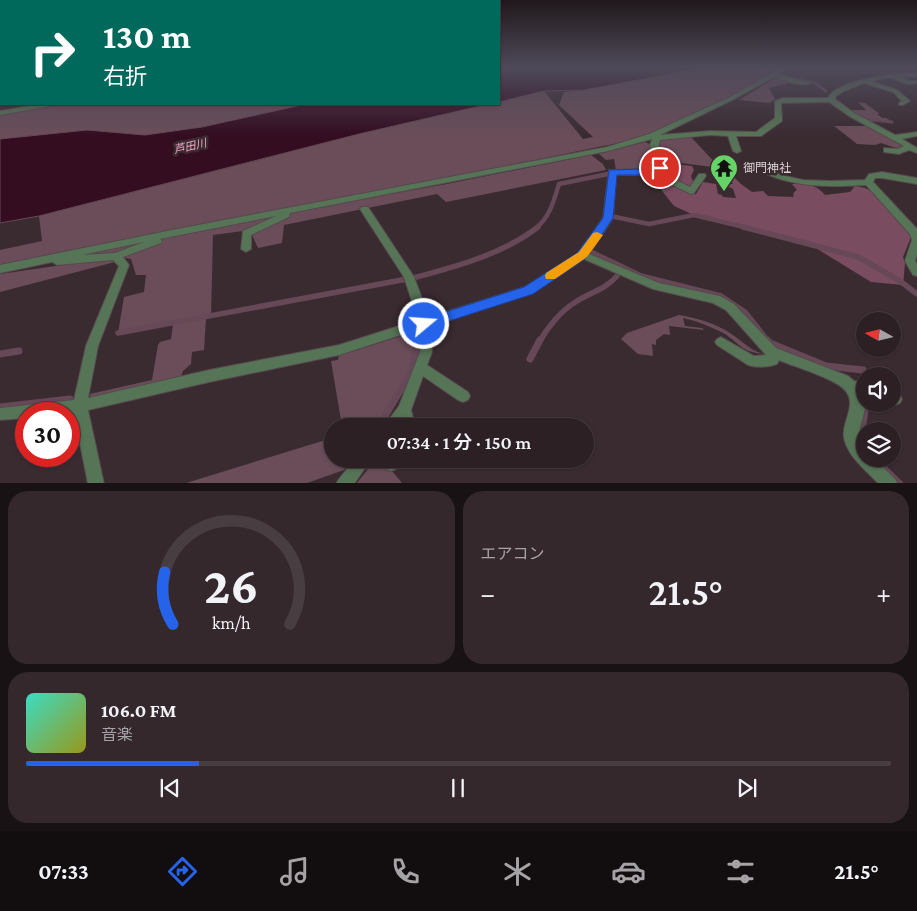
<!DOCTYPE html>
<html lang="ja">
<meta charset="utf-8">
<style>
:root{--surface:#2c2025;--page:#34282d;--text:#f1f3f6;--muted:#a6a3a7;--line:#483e42;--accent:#2563eb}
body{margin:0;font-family:"Crimson Pro","Noto Sans JP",serif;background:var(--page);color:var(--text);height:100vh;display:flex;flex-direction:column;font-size:19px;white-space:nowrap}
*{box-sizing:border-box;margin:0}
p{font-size:16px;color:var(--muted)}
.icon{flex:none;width:28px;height:28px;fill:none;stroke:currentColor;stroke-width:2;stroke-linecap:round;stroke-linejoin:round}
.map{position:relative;height:483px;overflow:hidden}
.side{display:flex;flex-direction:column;gap:8px;padding:8px;background:#181214;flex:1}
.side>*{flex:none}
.banner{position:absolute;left:0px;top:0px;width:500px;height:105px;box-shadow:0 1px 4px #0004,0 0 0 1px var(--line);background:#00695c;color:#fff;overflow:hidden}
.needle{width:32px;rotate:278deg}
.tools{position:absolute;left:856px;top:312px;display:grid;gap:10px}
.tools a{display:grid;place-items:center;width:45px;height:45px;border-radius:50%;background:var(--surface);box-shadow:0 1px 4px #0004,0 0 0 1px var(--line);font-size:25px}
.speed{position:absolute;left:15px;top:402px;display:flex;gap:10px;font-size:25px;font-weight:700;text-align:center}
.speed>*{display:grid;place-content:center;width:65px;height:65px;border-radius:50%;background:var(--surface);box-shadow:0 1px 4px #0004,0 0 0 1px var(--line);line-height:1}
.speed .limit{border:8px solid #d22;background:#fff;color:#111}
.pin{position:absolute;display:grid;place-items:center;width:42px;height:42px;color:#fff;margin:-21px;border:2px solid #fff;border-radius:50%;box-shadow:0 1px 5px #0007}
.me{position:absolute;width:55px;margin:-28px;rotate:72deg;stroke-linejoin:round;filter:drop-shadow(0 0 4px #0008)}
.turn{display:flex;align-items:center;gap:18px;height:105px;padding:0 20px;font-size:22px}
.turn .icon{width:65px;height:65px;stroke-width:2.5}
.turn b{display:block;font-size:35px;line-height:42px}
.big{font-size:38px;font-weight:600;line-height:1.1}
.side .tile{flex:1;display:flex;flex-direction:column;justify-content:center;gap:8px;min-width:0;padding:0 18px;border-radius:20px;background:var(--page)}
.side .dial{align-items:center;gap:0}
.dial svg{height:130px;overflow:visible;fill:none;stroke:var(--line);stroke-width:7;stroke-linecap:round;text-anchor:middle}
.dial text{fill:var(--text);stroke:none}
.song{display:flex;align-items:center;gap:15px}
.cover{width:60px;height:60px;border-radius:8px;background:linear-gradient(135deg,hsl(170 70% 55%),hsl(60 70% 35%))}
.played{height:5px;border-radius:2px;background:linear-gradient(90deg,var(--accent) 20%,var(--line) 20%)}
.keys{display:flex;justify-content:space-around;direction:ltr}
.heat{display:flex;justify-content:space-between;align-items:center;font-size:28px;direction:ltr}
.side .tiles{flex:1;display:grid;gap:8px;grid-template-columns:1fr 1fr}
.tile:last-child{grid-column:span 2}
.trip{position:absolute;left:324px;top:418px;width:270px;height:50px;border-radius:25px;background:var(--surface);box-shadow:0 1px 4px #0004,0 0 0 1px var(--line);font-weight:600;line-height:50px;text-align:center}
.menu{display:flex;height:80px;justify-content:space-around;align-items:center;background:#120d0f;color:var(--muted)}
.menu .icon{width:35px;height:35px}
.menu .selected{color:var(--accent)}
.menu b{font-size:22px;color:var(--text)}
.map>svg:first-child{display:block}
</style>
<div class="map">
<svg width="917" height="484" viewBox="0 0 917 484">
<rect width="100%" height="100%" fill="#3a2b31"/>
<!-- green -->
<path fill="#6a4d59" d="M 700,68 L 784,68 L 775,75 L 652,136 L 231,222 L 447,184 L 591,155 L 603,164 L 606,170 L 446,202 L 437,194 L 284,225 L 282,243 L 258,248 L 252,235 L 258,229 L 213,235 L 211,316 L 118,333 L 124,297 L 144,292 L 146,275 L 136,275 L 131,259 C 92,250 39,261 0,269 L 0,250 L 42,241 L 39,216 L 359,134 L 489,104 L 499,104 L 499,102 L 544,91 L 583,139 L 593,137 L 559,105 L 564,92 L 584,90 Z
M 777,77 L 792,82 L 769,88 L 775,99 L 770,103 L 739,100 Z
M 858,102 L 865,103 L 880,114 L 877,114 L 882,118 L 886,118 L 891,121 L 863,120 L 848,110 L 866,110 Z
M 59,104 L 306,104 L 202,127 L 145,135 L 87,130 L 0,139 L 0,115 Z
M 834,126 L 872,126 L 910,146 L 902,150 L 881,143 L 875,145 L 857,144 Z
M 691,137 L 720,168 L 673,162 L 661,163 L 658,153 L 660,141 L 669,138 Z
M 645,142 L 650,144 L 656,163 L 653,167 L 644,169 L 616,170 L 614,159 L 606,160 L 599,154 Z
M 111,258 L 115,262 L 0,292 L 0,274 Z
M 679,315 C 697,318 715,323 730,333 C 742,341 750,350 763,354 C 742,352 741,345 725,334 C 712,327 697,321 683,318 L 685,326 L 702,328 L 704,330 L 669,326 L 670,335 L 664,334 L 656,340 L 656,345 L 652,344 L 653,356 L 638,354 L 621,339 L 627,333 Z
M 206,318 L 204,350 L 192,352 L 191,364 L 183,371 L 180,380 L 91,399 L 90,394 L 152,380 L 158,345 L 160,342 L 171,339 L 173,324 Z
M 414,332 L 413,336 L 418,335 L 410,372 L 384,416 L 376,426 L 342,426 L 331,361 L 338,360 L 339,353 L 354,351 Z
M 332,438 L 332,459 L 352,459 L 344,470 L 307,483 L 186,483 Z
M 376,459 L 382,459 L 402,483 L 356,484 Z"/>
<!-- forest -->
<path fill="#7a4c60" d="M 675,164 L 692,166 L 694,170 L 691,176 L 694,184 L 690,189 L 683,187 L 664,169 L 664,165 Z
M 660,171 L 682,190 L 696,194 L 703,182 L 716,184 L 718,194 L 722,195 L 723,197 L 736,198 L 733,189 L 724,184 L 733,184 L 729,177 L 734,177 L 741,184 L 752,192 L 763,191 L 768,196 L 793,197 L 794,192 L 797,190 L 792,184 C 805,182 817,185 825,195 L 850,192 L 855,186 C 859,187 864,187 867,189 C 883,195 902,223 911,237 L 903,257 L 905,263 L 903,285 L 871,282 L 811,245 L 696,216 L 674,206 L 659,187 Z"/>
<!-- water -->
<path fill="#340d21" stroke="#664857" d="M 499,68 L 702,68 L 584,90 L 544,91 L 499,102 Z
M 306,104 L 489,104 L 359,134 L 39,216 L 0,223 L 0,139 L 87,130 L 145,135 L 202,127 Z"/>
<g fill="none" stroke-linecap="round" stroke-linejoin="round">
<!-- stream-far3 -->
<path stroke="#664857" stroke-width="3" d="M 797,79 L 815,83 L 826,91
M 863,119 L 892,122"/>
<!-- stream-far2 -->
<path stroke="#664857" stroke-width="4.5" d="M 615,217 L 649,224 L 694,215 L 748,228
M 536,228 C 550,217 554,200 559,184 L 608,174"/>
<!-- stream-far1 -->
<path stroke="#664857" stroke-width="5.5" d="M 743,227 L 858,257 L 900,281 L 917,294
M 591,252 L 641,276 L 721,296 L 745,312 L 768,341
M 413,278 C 455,267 503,254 538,227
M 118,333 L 407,279
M 418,341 L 420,330
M 540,341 C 547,328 561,311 574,303 C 588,293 605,290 617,276"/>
<!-- stream -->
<path stroke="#664857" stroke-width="7" d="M 767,340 L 770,343 L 826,366 L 863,370
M 0,354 L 19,351
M 530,359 L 540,340
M 0,407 L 70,399
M 379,426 L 412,371 L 418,340
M 865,450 L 862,431 L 866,404
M 874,459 L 900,484"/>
<!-- street casing -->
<g stroke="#57494f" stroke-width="2">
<path id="street" d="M 780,68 L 787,68 L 778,74 L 811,83 C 801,88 784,80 774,77 L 734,99 L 660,135 L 710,131 L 756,132 L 775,118 L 775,101 L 783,98 L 828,98 C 837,79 898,73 917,73 L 917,77 L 900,77 L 908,81 L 917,81 L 917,83 C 902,86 904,81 892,78 C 886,77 877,80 871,81 L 897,90 L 910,101 L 903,105 L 899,105 L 899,103 L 902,101 L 893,92 L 864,83 L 844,91 L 836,96 L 835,99 L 854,113 L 895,135 L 917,132 L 917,136 L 902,139 L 917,148 L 917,153 L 909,150 L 899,154 L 884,152 L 884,148 L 898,149 L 904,146 L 849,116 L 829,102 L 781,103 L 782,121 L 761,136 L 736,136 L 741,151 L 737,153 L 733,151 L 728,136 L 710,135 L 660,140 C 658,146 659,150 661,156 C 666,174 673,179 690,187 L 699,174 L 705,174 L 706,176 L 694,193 L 691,194 L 668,183 L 658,171 L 642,175 L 616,175 L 613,218 L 589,254 L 659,283 L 720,296 L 734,304 L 776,348 L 848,376 L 854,381 L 865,382 L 865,394 L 861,394 C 862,394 865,400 865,401 C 867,418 851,435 865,449 L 865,459 L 875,459 L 895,479 L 898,484 L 879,484 C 866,470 848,457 844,438 C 841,422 858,405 845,390 C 836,379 795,367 779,360 L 777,364 C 769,367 756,368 748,365 L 717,345 L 715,342 L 717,339 L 721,337 L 754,356 L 766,355 L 726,310 L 713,303 L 653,289 L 584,259 L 533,293 L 431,326 L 432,352 L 427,365 L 468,392 L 470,396 L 468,400 L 463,402 L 458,400 L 423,376 L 411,410 L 415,426 L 401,426 L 401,425 L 400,426 L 384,426 L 399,406 L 420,352 L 419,329 L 339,355 L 209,382 L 88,410 L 104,484 L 88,484 L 74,413 L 26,414 L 26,418 L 0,420 L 0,408 L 74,400 L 86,346 L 119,266 L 113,260 L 57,265 L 52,262 L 0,273 L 0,265 L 172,230 L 607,147 L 649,134 L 730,97 ZM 652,139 L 650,145 L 655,167 L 642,169 L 609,170 L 603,218 L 579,253 L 525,287 L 429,317 L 414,277 L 368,207 L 362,207 L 360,209 L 404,277 L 418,320 L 339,345 L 209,370 L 88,398 L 98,346 L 129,265 L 123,257 L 161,243 L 162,241 L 160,239 L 276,216 L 243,231 L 241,249 L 246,252 L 251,249 L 251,235 L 289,217 L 290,213 L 608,151 ZM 144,242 L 115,253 L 82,255 Z
M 41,104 L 54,104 L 51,106 L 0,115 L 0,111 Z
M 767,168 L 781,175 L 803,180 L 830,181 L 865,180 L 869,174 L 882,172 L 917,178 L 917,184 L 882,178 L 875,178 L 873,182 L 917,229 L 917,255 L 915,261 L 917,264 L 917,276 L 913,275 L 905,261 L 912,240 L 910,234 L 866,185 C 831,187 797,188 764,173 L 764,169 Z
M 892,392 L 900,395 L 902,399 L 900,403 L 895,405 L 891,404 L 892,404 Z
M 355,459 L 371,459 L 354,484 L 336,484 L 339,479 Z
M 386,459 L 402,459 L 396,469 L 391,471 L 386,469 L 383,464 Z"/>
</g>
<!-- street -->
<use href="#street" fill="#567456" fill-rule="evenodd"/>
</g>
<!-- sky -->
<linearGradient id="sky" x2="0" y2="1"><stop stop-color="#20181b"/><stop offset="0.5" stop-color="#4f4a5a"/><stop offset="1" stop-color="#4f4a5a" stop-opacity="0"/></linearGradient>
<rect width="917" height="135" fill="url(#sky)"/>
<!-- route -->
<path fill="#2563eb" stroke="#184099" d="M 660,166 L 665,168 L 663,170 L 642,175 L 617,175 L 613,218 L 586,258 L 533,294 L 424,329 L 420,327 L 418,324 L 420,320 L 524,287 L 577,253 L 603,218 L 609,170 L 642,169 Z"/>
<!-- slow -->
<path fill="#f59e0b" d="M 597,232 L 603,235 L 587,257 L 555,279 L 546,279 L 545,276 L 546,273 L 579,252 L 593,233 Z"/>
<!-- icons -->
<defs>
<g id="temple-pin" transform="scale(1.4375)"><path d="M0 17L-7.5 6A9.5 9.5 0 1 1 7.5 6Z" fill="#65d467" stroke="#3a2b31"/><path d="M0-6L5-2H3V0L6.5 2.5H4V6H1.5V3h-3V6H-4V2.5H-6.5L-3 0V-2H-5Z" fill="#111"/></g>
</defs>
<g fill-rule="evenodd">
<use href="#temple-pin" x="724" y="168"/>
</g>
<g text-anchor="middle" stroke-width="5" stroke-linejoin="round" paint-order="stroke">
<!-- far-water labels -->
<g font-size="11" font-style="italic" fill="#f0a4c4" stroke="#3a2b31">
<text transform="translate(190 146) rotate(-13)" y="4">芦田川</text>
</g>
<!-- poi labels -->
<g font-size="12" fill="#dcd2d6" stroke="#3a2b31" text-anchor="start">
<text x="743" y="172">御門神社</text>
</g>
</g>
</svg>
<div class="tools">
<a><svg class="needle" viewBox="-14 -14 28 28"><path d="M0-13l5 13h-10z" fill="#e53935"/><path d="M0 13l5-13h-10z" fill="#a6a3a7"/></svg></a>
<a><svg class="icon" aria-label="sound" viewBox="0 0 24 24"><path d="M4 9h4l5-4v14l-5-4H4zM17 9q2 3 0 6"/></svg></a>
<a><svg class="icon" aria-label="layers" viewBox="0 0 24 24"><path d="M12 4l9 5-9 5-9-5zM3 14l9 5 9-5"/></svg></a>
</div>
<div class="speed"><div class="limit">30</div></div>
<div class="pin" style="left:660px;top:168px;background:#d93025"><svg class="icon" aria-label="arrive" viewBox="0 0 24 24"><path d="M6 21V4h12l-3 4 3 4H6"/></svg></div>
<svg class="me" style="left:424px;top:324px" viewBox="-20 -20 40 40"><circle r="17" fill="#2563eb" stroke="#fff" stroke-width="3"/><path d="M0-11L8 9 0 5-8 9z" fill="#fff"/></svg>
<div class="trip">07:34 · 1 分 · 150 m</div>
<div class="banner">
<div class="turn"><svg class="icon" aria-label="right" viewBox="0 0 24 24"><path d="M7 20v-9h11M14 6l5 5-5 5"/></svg><div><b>130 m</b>右折</div></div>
</div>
</div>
<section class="side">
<div class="tiles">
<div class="tile dial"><svg viewBox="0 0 100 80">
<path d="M14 69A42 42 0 1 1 86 69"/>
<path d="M14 69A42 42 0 0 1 9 37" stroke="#2563eb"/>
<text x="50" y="56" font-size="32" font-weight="700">26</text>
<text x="50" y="72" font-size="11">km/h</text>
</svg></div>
<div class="tile"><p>エアコン</p>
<div class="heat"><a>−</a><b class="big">21.5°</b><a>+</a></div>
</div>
<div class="tile">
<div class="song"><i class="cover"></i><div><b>106.0 FM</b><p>音楽</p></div></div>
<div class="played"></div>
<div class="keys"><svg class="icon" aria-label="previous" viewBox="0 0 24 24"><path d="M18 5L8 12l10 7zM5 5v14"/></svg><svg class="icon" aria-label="pause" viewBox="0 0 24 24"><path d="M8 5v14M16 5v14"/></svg><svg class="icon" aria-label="next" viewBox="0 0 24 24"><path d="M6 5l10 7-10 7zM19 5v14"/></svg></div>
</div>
</div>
</section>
<nav class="menu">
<b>07:33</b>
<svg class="icon selected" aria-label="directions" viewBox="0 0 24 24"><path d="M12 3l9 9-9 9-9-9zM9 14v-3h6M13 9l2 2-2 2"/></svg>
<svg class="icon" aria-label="music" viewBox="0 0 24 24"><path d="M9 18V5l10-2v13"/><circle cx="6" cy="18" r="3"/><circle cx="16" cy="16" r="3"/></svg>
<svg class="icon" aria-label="phone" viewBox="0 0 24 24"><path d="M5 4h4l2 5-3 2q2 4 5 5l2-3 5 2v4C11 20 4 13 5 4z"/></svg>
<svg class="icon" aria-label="climate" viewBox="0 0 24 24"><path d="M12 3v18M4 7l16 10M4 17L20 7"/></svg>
<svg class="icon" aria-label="car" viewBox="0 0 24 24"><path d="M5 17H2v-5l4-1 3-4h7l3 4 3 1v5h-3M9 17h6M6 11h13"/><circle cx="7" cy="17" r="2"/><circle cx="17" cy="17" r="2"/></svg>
<svg class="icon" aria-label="filters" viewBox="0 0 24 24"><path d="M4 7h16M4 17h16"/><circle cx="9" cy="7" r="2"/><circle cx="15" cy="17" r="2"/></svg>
<b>21.5°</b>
</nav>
